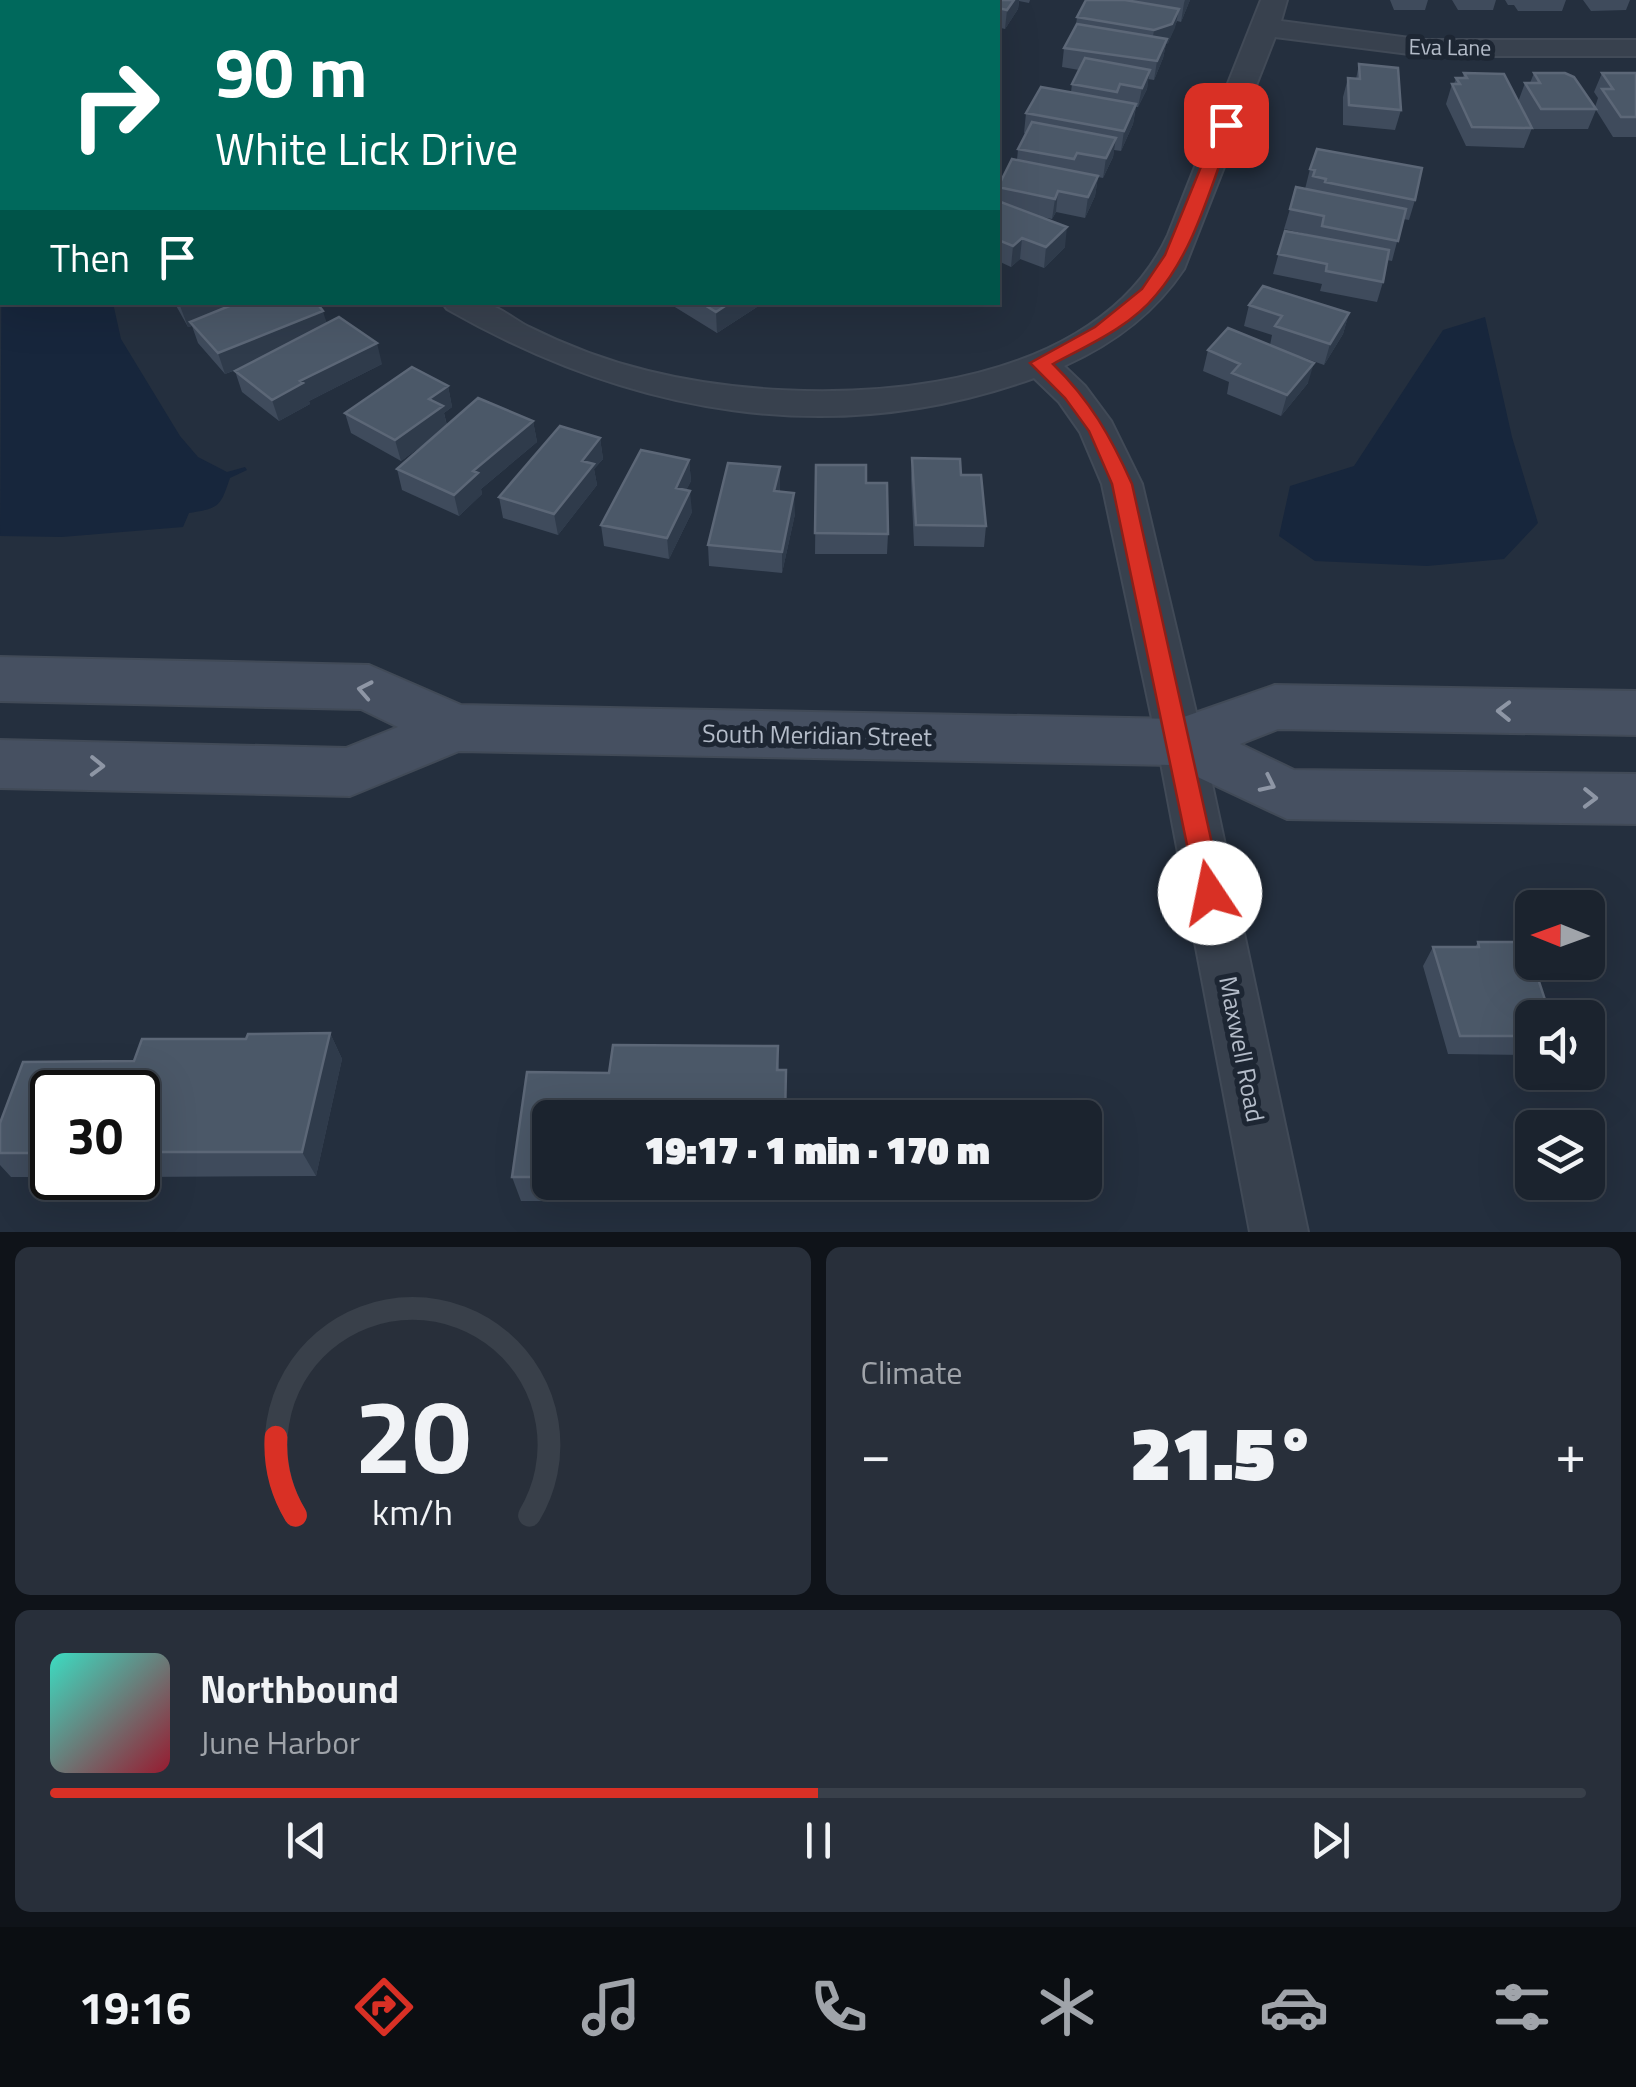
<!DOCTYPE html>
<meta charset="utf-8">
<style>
:root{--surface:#1b232e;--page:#282f3a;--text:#f1f3f6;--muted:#a0a4aa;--line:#39404a;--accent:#d93025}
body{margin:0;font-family:"Titillium Web",sans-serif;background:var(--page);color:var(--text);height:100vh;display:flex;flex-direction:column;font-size:38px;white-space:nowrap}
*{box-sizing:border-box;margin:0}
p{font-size:32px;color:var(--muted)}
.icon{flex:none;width:55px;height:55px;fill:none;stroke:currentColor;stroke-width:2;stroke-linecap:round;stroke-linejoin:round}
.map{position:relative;height:1232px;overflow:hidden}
.panel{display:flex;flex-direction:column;gap:15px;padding:15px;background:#0f1319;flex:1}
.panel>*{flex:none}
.guide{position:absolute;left:0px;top:0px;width:1000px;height:305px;box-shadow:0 10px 40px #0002,0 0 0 2px var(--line);background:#00695c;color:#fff;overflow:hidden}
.needle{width:65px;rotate:271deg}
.tools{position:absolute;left:1515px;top:890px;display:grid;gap:20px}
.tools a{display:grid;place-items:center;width:90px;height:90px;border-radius:15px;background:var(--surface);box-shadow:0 10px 40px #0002,0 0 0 2px var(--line);font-size:50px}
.speed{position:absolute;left:30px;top:1070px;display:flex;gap:20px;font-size:50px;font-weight:700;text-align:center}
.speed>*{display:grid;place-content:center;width:130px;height:130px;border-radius:50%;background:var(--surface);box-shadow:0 10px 40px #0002,0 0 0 2px var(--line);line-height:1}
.speed .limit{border:5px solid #111;border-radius:15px;background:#fff;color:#111}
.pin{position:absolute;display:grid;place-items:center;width:85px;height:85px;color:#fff;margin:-42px;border-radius:20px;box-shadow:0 5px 15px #0006}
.me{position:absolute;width:110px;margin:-55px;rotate:349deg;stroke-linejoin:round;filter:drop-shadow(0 0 8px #0008)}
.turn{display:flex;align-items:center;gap:35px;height:210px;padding:0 50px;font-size:45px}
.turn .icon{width:130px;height:130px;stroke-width:2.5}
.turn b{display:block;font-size:70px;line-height:85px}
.then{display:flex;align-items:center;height:95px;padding:0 50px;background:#0003;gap:20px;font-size:38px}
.big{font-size:75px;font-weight:800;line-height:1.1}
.panel .card{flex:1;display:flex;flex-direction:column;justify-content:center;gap:15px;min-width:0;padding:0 35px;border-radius:15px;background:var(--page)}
.panel .dial{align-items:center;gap:0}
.dial svg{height:260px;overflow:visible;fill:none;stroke:var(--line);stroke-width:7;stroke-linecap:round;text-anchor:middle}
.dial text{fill:var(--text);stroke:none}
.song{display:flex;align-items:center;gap:30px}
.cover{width:120px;height:120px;border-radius:15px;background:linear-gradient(135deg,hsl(170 70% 55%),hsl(350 70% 35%))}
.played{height:10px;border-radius:5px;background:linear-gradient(90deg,var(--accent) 50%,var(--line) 50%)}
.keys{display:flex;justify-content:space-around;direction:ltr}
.heat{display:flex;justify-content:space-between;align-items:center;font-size:55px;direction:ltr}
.panel .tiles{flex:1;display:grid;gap:15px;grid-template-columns:1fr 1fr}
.card:last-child{grid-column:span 2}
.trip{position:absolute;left:532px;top:1100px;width:570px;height:100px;border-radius:15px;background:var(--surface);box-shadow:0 10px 40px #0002,0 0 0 2px var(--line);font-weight:800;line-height:100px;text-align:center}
.dock{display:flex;height:160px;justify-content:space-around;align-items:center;background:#0b0e12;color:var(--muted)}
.dock .icon{width:70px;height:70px}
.dock .active{color:var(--accent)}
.dock b{font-size:45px;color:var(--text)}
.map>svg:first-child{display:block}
</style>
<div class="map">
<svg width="1636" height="1232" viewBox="0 0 1636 1232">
<rect width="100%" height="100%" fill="#242f3e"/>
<!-- water -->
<path fill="#17263c" d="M 2,195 L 2,302 L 113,303 L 121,339 L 180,436 L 198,457 L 227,472 L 245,467 L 247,470 L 230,478 C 220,507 220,508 189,513 L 183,527 L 62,537 L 0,536 Z
M 1485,317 L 1512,437 L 1538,523 L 1504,559 L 1427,566 L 1315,561 L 1279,536 L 1290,486 L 1354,466 L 1443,330 Z"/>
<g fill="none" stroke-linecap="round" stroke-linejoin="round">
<!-- minor casing -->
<g stroke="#414a57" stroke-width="4">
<path id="minor" d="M 1261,0 L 1287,0 L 1281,21 L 1425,40 L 1636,40 L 1636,56 L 1425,56 L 1275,37 L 1184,269 C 1154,314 1113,344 1064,366 L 1085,386 L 1111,421 L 1142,484 L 1203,742 L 1308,1232 L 1250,1232 L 1157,742 L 1102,484 L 1080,432 L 1059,402 L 1034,378 C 831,451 631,414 447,309 L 442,302 C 456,302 475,299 487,304 C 501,308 514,319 527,326 C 565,345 607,361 648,371 C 804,410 1089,406 1168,235 Z"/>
</g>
<!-- secondary casing -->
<g stroke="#414a57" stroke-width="4">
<path id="secondary" d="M 0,657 L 369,665 L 461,705 L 1178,719 L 1275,685 L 1636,691 L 1636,735 L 1278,729 L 1240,744 L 1294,770 L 1636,774 L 1636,824 L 1287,819 L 1172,765 L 459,751 L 350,796 L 0,788 L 0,740 L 346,748 L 398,727 L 361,709 L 0,701 Z"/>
</g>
<!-- motorway casing -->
<g stroke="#434c59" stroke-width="4">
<path id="motorway" d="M 2,16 L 2,39 L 0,40 L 0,17 Z"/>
</g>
<!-- minor -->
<use href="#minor" fill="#38414e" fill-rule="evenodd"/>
<!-- secondary -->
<use href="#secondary" fill="#465061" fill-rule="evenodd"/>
<!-- motorway -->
<use href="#motorway" fill="#746855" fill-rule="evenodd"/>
</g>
<!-- wall -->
<path fill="#3f4b5c" d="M 240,0 L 334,0 L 334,2 L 240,2 Z
M 487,0 L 602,0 L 599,2 L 484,2 Z
M 928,0 L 1030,0 L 1029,3 L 1019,1 L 1018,9 L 1005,29 L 1001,28 L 1000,45 L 998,49 L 998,2 L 928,2 Z
M 1086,0 L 1190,0 L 1181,22 L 1177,21 L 1168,43 L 1166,44 L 1163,58 L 1154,80 L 1148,79 L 1147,89 L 1138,107 L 1136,107 L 1133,124 L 1121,151 L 1114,150 L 1113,157 L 1103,178 L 1098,177 L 1095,196 L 1085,218 L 1056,212 L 1052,219 L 1037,216 L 1065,247 L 1044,268 L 1020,259 L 1011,267 L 998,261 L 998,187 L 1017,160 L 1018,149 L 1026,134 L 1024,133 L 1026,113 L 1071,92 L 1072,84 L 1079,70 L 1062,67 L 1064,48 L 1076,25 L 1077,17 Z
M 1390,0 L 1428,0 L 1425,10 L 1394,10 Z
M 1452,0 L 1496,0 L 1493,10 L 1458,10 Z
M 1505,0 L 1566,0 L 1562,11 L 1518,11 L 1514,5 L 1508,5 Z
M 1583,0 L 1630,0 L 1626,10 L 1591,11 Z
M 1359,64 L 1401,110 L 1395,130 L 1343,125 L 1343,97 L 1348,78 L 1356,79 Z
M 1464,73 L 1518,102 L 1525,83 L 1530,83 L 1534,73 L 1595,107 L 1598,98 L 1594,92 L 1602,73 L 1636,73 L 1636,137 L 1613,137 L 1596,110 L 1588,129 L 1534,129 L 1522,109 L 1532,128 L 1524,148 L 1466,146 L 1446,104 L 1452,84 L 1454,84 L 1456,78 L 1463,78 Z
M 1310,169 L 1415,200 L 1409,220 L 1403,219 L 1392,261 L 1387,260 L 1383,282 L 1377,302 L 1320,291 L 1322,284 L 1273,274 L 1285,231 L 1319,237 L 1284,229 L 1290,209 L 1305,189 Z
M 174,302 L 316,302 L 327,323 L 382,364 L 309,401 L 310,404 L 279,421 L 242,392 L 235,371 L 241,368 L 225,374 L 198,343 L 192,326 L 188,327 Z
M 669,302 L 757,302 L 757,307 L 717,333 L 670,304 Z
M 1249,305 L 1349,313 L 1343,334 L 1324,365 L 1299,356 L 1308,383 L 1281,416 L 1227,394 L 1229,382 L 1203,371 L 1208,350 L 1270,345 L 1272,335 L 1244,326 Z
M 448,386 L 452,407 L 444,413 L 447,425 L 533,421 L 537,442 L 481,489 L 482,494 L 459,516 L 402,490 L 397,469 L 432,438 L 401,461 L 351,433 L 345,413 Z
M 600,438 L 603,459 L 594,469 L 597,485 L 558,535 L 503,518 L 499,497 Z
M 912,458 L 961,475 L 986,526 L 984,547 L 914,546 L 911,479 Z
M 689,460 L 691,481 L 686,490 L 692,512 L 669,559 L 604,546 L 601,525 Z
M 816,465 L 866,483 L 888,534 L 887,554 L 815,554 Z
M 780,467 L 780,491 L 795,514 L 782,573 L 709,566 L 708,545 Z
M 1478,942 L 1532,1018 L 1532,1055 L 1448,1054 L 1423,966 L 1433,947 L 1475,947 Z
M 330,1033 L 342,1059 L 316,1176 L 138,1177 L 138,1092 L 52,1092 L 52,1177 L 11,1177 L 0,1165 L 0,1123 L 23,1062 L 134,1061 L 142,1039 L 246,1039 L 248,1034 Z
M 613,1045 L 778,1046 L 779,1070 L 786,1070 L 786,1118 L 550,1118 L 550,1182 L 599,1182 L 597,1201 L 521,1201 L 512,1177 L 527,1072 L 609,1073 Z"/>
<!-- shaded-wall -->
<path fill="#2f3b4b" d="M 313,0 L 334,0 L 334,2 L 314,2 Z
M 581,0 L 602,0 L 599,2 L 579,2 Z
M 1014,0 L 1019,0 L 1018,9 L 1005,29 L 1007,10 Z
M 1185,0 L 1190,0 L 1181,22 L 1184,3 Z
M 1179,9 L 1175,28 L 1168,43 L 1166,44 L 1163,58 L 1154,80 L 1157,61 L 1151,49 L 1154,30 Z
M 1001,26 L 1000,45 L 998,49 L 998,33 Z
M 1150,70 L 1147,89 L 1138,107 L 1142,88 Z
M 1136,104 L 1133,124 L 1121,151 L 1124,131 Z
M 1116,138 L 1113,157 L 1103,178 L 1106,158 Z
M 1098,176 L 1095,196 L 1085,218 L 1088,197 Z
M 1058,191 L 1056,212 L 1052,219 L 1055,199 Z
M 1067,227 L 1065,247 L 1044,268 L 1046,247 Z
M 1022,238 L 1020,259 L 1011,267 L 1013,246 Z
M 192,302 L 263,302 L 190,322 L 192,326 L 188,327 L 180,306 Z
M 731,302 L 757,302 L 757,307 L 717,333 L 716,312 Z
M 323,311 L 329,331 L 225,374 L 218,353 Z
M 1349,313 L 1343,334 L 1324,365 L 1330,344 Z
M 377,343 L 382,364 L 309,401 L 310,404 L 279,421 L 272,400 L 300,381 Z
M 1314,363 L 1308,383 L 1281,416 L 1287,395 Z
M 448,386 L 452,407 L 444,413 L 447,427 L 401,461 L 395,440 L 429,399 Z
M 533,421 L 537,442 L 481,489 L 482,494 L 459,516 L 454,495 L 473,471 Z
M 600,438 L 603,459 L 594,469 L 597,485 L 558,535 L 554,514 L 582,461 Z
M 689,460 L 691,481 L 677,509 L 676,488 Z
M 780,467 L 780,488 L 775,512 L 774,491 Z
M 690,491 L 692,512 L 669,559 L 667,538 Z
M 794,493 L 795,514 L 782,573 L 782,552 Z
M 330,1033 L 342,1059 L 316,1176 L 302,1152 Z
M 592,1182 L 599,1182 L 597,1201 Z"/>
<!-- building -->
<path fill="#4b5868" stroke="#5c6777" stroke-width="2.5" d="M 487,0 L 514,0 L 527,2 L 484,2 Z
M 559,0 L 581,0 L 579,2 Z
M 652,0 L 702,0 L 716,2 L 650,2 Z
M 702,0 L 734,0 L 732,2 L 716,2 Z
M 955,0 L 1014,0 L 1007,10 L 998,8 L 998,2 L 965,2 Z
M 1086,0 L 1125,0 L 1179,9 L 1172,24 L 1154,30 L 1077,17 Z
M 1077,24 L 1167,39 L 1157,61 L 1064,48 Z
M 1085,58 L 1150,70 L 1142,88 L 1120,84 L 1117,92 L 1072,84 Z
M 1359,64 L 1398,68 L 1401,110 L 1349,105 L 1348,78 L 1360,79 Z
M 1464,73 L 1504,74 L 1532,128 L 1472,127 L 1452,84 L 1460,84 L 1456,78 L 1467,78 Z
M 1534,73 L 1565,73 L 1574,77 L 1596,109 L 1541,109 L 1525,83 L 1540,83 Z
M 1602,73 L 1636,73 L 1636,117 L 1621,117 L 1602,89 L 1613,89 Z
M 1041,87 L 1136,104 L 1124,131 L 1026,113 Z
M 1032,122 L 1116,138 L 1106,158 L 1077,153 L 1074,159 L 1018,149 Z
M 1317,149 L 1422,168 L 1415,200 L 1325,182 L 1326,179 L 1313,176 L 1315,170 L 1310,169 Z
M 1012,159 L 1098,176 L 1088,197 L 1058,191 L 1055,199 L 998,187 Z
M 1296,187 L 1406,209 L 1398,241 L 1322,226 L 1324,216 L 1290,209 Z
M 998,201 L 1067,227 L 1046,247 L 1022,238 L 1013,246 L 998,240 Z
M 1285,231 L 1389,250 L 1383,282 L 1326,271 L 1327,264 L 1278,254 Z
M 1263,286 L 1349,313 L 1330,344 L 1275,326 L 1282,316 L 1249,305 Z
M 239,302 L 316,302 L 323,311 L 218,353 L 190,322 Z
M 700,302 L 731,302 L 716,312 Z
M 339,317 L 377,343 L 300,381 L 303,383 L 272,400 L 235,371 Z
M 1228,328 L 1314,363 L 1287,395 L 1232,373 L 1240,364 L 1208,350 Z
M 412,367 L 448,386 L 429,399 L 443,406 L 395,440 L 345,413 Z
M 478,398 L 533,421 L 473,471 L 478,473 L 454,495 L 397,469 Z
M 560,426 L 600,438 L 582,461 L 594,464 L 554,514 L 499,497 Z
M 641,450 L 689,460 L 676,488 L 690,491 L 667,538 L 601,525 Z
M 912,458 L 960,459 L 961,475 L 981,475 L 986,526 L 916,525 Z
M 728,463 L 780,467 L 774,491 L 794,493 L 782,552 L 708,545 Z
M 816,465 L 866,465 L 866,483 L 887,483 L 888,534 L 815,533 Z
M 1478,942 L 1526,942 L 1551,1018 L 1532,1018 L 1532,1036 L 1460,1036 L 1433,947 L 1479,947 Z
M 330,1033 L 302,1152 L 138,1152 L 138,1092 L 52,1092 L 52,1153 L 0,1153 L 0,1123 L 23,1062 L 134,1061 L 142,1039 L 246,1039 L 248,1034 Z
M 613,1045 L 778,1046 L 777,1070 L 786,1070 L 785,1118 L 550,1118 L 550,1177 L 512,1177 L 527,1072 L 609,1073 Z"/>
<!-- one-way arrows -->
<defs><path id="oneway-chevron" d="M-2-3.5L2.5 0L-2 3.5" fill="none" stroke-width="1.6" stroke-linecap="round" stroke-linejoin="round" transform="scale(2.5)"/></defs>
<g stroke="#8e96a5">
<use href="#oneway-chevron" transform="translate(365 690) rotate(-169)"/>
<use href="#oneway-chevron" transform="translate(1504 711) rotate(-179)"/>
<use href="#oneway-chevron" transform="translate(97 766) rotate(1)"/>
<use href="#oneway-chevron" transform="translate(1268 784) rotate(26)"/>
<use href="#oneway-chevron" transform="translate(1590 798) rotate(1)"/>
</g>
<!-- route -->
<path fill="#d93025" stroke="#8d1f18" stroke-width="2.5" d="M 1226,120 L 1234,125 C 1212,181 1196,249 1156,295 C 1130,327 1088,345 1053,364 C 1090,400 1111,437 1132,484 L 1223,893 L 1220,901 L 1210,904 L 1201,901 L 1197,893 L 1112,484 L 1089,431 L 1065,398 L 1030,363 L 1095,327 L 1142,289 L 1165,255 L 1218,125 Z"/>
<g text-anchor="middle" stroke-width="10" stroke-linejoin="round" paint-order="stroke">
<!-- far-street labels -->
<g font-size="22" fill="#b4bcc9" stroke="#1d2633">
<text transform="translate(1450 47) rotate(1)" y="8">Eva Lane</text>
</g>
<!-- street labels -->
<g font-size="25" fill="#b4bcc9" stroke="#1d2633">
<text transform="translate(817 735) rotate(1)" y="9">South Meridian Street</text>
<text transform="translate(1242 1049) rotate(79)" y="9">Maxwell Road</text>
</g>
</g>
</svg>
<div class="tools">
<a><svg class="needle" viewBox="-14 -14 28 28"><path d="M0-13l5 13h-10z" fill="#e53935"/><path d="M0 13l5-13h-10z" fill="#a0a4aa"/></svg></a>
<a><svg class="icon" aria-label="sound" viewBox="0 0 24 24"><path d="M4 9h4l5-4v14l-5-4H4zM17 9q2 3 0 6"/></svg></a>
<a><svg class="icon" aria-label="layers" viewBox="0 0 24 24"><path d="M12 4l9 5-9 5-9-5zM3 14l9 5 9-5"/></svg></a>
</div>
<div class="speed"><div class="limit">30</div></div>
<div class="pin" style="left:1226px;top:125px;background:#d93025"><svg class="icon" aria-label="arrive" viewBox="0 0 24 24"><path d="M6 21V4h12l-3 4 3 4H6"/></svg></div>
<svg class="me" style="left:1210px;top:893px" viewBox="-20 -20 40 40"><circle r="19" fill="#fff"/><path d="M0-13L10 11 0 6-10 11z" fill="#d93025"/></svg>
<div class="trip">19:17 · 1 min · 170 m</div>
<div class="guide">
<div class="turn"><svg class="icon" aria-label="right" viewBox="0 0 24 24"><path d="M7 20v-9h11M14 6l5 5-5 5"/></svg><div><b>90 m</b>White Lick Drive</div></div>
<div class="then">Then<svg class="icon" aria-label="arrive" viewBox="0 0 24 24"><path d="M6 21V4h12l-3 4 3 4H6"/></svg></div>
</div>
</div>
<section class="panel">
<div class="tiles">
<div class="card dial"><svg viewBox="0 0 100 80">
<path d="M14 69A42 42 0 1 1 86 69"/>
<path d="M14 69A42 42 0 0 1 8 45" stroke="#d93025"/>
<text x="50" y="56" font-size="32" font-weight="700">20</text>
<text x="50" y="72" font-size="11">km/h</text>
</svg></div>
<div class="card"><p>Climate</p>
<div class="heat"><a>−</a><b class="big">21.5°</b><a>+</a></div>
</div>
<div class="card">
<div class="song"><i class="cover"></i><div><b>Northbound</b><p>June Harbor</p></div></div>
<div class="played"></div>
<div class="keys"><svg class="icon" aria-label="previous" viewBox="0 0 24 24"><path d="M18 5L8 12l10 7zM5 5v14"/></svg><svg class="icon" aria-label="pause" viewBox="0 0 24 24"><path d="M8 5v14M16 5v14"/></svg><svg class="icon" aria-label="next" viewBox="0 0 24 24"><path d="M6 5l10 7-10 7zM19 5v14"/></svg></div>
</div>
</div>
</section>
<nav class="dock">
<b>19:16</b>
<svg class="icon active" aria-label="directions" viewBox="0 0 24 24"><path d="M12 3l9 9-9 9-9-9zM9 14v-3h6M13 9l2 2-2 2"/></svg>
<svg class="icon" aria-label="music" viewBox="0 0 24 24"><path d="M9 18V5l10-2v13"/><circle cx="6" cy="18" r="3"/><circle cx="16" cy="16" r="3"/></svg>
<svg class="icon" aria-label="phone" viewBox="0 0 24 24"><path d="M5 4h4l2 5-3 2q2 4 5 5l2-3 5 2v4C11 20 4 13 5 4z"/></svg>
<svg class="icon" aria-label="climate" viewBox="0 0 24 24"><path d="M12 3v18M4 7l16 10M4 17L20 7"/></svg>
<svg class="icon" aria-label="car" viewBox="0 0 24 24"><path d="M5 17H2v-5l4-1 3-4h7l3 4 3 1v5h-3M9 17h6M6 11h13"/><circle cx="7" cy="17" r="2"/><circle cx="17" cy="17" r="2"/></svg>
<svg class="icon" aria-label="filters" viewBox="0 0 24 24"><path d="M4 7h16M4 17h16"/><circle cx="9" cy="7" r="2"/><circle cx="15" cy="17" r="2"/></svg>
</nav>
